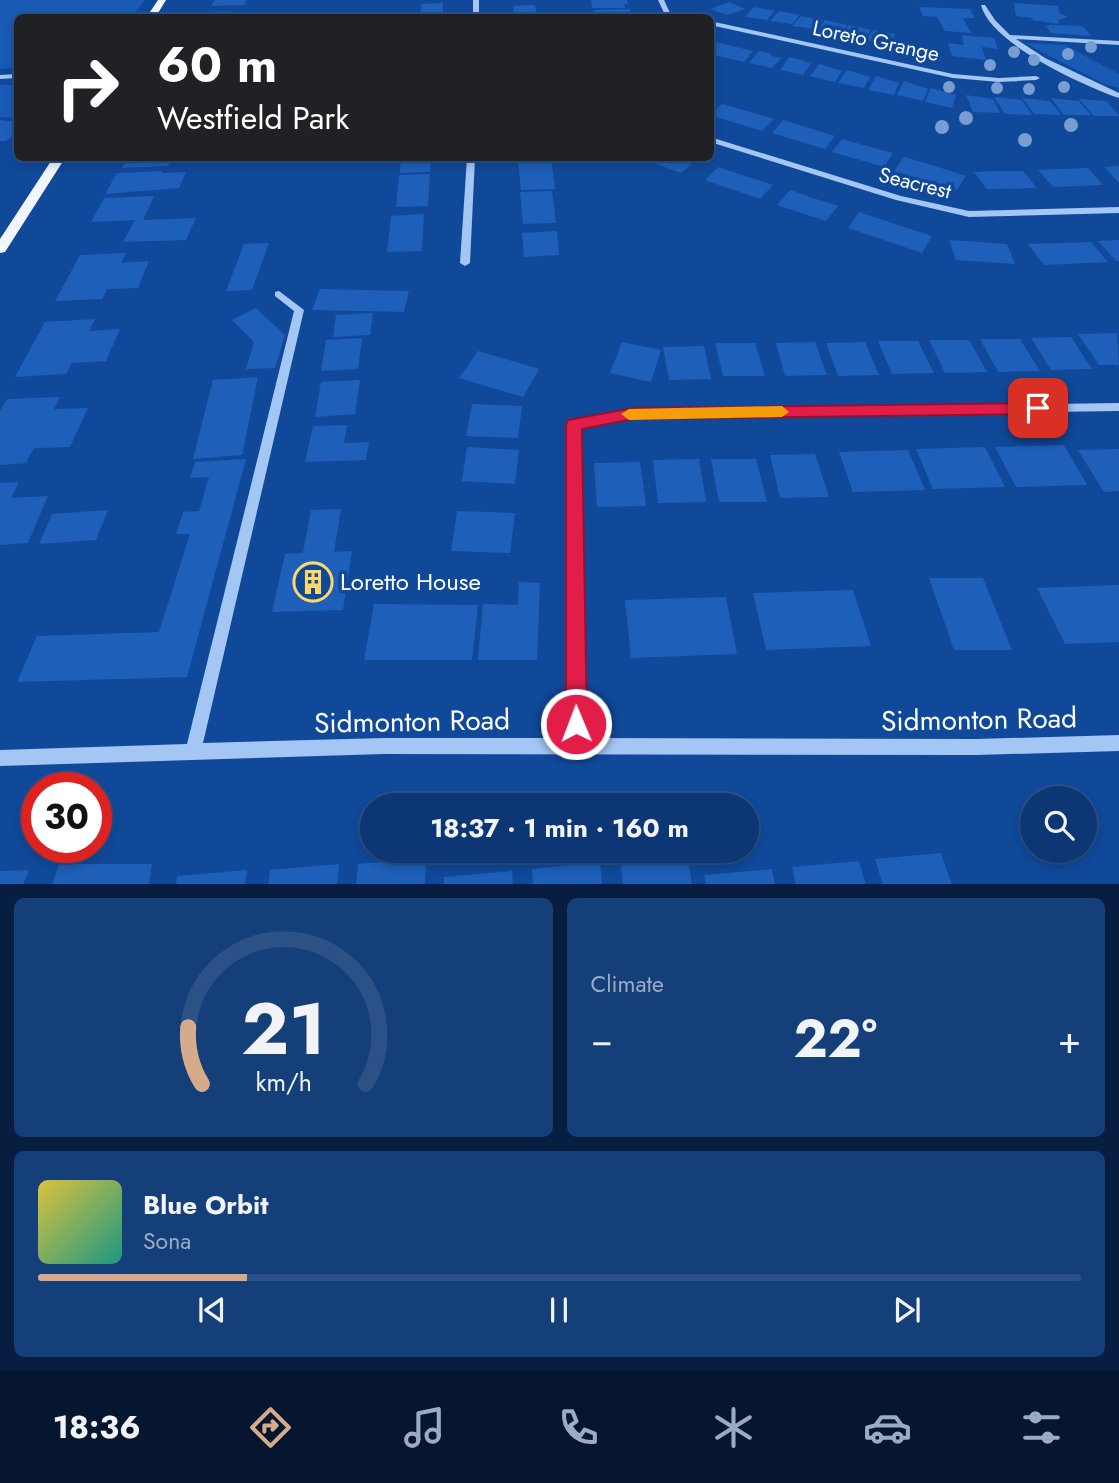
<!DOCTYPE html>
<meta charset="utf-8">
<style>
:root{--surface:#0c3774;--page:#153f79;--text:#f1f3f6;--muted:#9aacc5;--line:#2c5186;--accent:#d6ab8b}
body{margin:0;font-family:Jost,sans-serif;background:var(--page);color:var(--text);height:100vh;display:flex;flex-direction:column;font-size:26px;white-space:nowrap}
*{box-sizing:border-box;margin:0}
p{font-size:23px;color:var(--muted)}
.icon{flex:none;width:38px;height:38px;fill:none;stroke:currentColor;stroke-width:2;stroke-linecap:round;stroke-linejoin:round}
.map{position:relative;height:884px;overflow:hidden}
.panel{display:flex;flex-direction:column;gap:14px;padding:14px;background:#071e40;flex:1}
.panel>*{flex:none}
.banner{position:absolute;left:14px;top:14px;width:700px;height:147px;border-radius:10px;box-shadow:0 4px 10px #0003,0 0 0 2px var(--line);background:#202124;color:#fff;overflow:hidden}
.fabs{position:absolute;left:1020px;top:786px;display:grid;gap:14px}
.fabs a{display:grid;place-items:center;width:77px;height:77px;border-radius:50%;background:var(--surface);box-shadow:0 4px 10px #0003,0 0 0 2px var(--line);font-size:35px}
.speed{position:absolute;left:21px;top:772px;display:flex;gap:14px;font-size:35px;font-weight:700;text-align:center}
.speed>*{display:grid;place-content:center;width:91px;height:91px;border-radius:50%;background:var(--surface);box-shadow:0 4px 10px #0003,0 0 0 2px var(--line);line-height:1}
.speed .limit{border:10px solid #d22;background:#fff;color:#111}
.pin{position:absolute;display:grid;place-items:center;width:60px;height:60px;color:#fff;margin:-30px;border-radius:14px;box-shadow:0 4px 10px #0006}
.me{position:absolute;width:77px;margin:-38px;rotate:359deg;stroke-linejoin:round;filter:drop-shadow(0 0 5px #0008)}
.turn{display:flex;align-items:center;gap:24px;height:147px;padding:0 28px;font-size:32px}
.turn .icon{width:91px;height:91px;stroke-width:2.5}
.turn b{display:block;font-size:49px;line-height:60px}
.big{font-size:52px;font-weight:700;line-height:1.1}
.panel .widget{flex:1;display:flex;flex-direction:column;justify-content:center;gap:10px;min-width:0;padding:0 24px;border-radius:10px;background:var(--page)}
.panel .dial{align-items:center;gap:0}
.dial svg{height:182px;overflow:visible;fill:none;stroke:var(--line);stroke-width:7;stroke-linecap:round;text-anchor:middle}
.dial text{fill:var(--text);stroke:none}
.song{display:flex;align-items:center;gap:21px}
.cover{width:84px;height:84px;border-radius:10px;background:linear-gradient(135deg,hsl(50 70% 55%),hsl(170 70% 35%))}
.played{height:7px;border-radius:4px;background:linear-gradient(90deg,var(--accent) 20%,var(--line) 20%)}
.keys{display:flex;justify-content:space-around;direction:ltr}
.heat{display:flex;justify-content:space-between;align-items:center;font-size:38px;direction:ltr}
.panel .tiles{flex:1;display:grid;gap:14px;grid-template-columns:1fr 1fr}
.widget:last-child{grid-column:span 2}
.trip{position:absolute;left:360px;top:793px;width:399px;height:70px;border-radius:35px;background:var(--surface);box-shadow:0 4px 10px #0003,0 0 0 2px var(--line);font-weight:700;line-height:70px;text-align:center}
.dock{display:flex;height:112px;justify-content:space-around;align-items:center;background:#05162e;color:var(--muted)}
.dock .icon{width:49px;height:49px}
.dock .active{color:var(--accent)}
.dock b{font-size:32px;color:var(--text)}
.map>svg:first-child{display:block}
</style>
<div class="map">
<svg width="1119" height="885" viewBox="0 0 1119 885">
<rect width="100%" height="100%" fill="#10499a"/>
<!-- green -->
<path fill="#185ab4" d="M 0,0 L 145,0 L 131,17 L 18,18 L 17,68 L 0,69 Z
M 1025,43 L 1065,45 L 1119,74 L 1119,88 L 1104,84 Z
M 0,85 L 17,85 L 17,118 L 0,117 Z"/>
<!-- building -->
<path fill="#1e5fb9" d="M 215,0 L 247,0 L 244,5 L 211,6 Z
M 591,0 L 627,0 L 628,4 L 624,4 L 625,8 L 592,8 Z
M 729,2 L 745,9 L 728,15 L 710,9 Z
M 443,3 L 443,18 L 420,18 L 421,4 Z
M 1014,3 L 1058,6 L 1059,13 L 1068,17 L 1058,20 L 1059,24 L 1033,20 L 1033,18 L 1016,16 Z
M 535,5 L 537,18 L 514,18 L 513,6 Z
M 754,7 L 775,11 L 767,20 L 745,17 Z
M 919,7 L 970,9 L 975,18 L 963,18 L 971,33 L 945,31 L 937,17 L 923,16 Z
M 630,9 L 631,14 L 627,14 L 628,18 L 595,18 L 593,10 Z
M 231,11 L 228,18 L 204,18 L 207,12 Z
M 779,11 L 800,15 L 792,24 L 770,21 Z
M 801,16 L 823,20 L 816,29 L 792,26 Z
M 825,20 L 847,25 L 841,34 L 817,31 Z
M 849,25 L 871,30 L 865,39 L 841,36 Z
M 1050,25 L 1082,26 L 1092,36 L 1051,33 L 1046,26 Z
M 873,30 L 895,34 L 890,44 L 866,41 Z
M 962,35 L 994,38 L 998,49 L 982,47 L 986,60 L 952,56 L 948,43 L 964,45 Z
M 715,42 L 753,51 L 744,62 L 710,54 L 710,47 Z
M 759,51 L 772,54 L 771,56 L 781,58 L 772,68 L 749,63 Z
M 789,57 L 802,60 L 811,64 L 803,75 L 780,70 Z
M 819,64 L 842,71 L 835,82 L 810,76 Z
M 847,70 L 870,77 L 864,88 L 838,83 Z
M 876,76 L 899,83 L 894,95 L 868,90 Z
M 904,81 L 928,89 L 923,101 L 897,95 Z
M 931,88 L 956,95 L 952,108 L 925,102 Z
M 966,95 L 993,99 L 1000,113 L 973,112 Z
M 994,97 L 1022,100 L 1032,115 L 1005,114 Z
M 1022,98 L 1050,101 L 1061,115 L 1034,114 Z
M 1051,98 L 1079,101 L 1091,115 L 1064,115 Z
M 1079,99 L 1107,101 L 1119,116 L 1094,116 Z
M 722,104 L 747,111 L 774,119 L 762,131 L 710,115 Z
M 0,120 L 18,122 L 18,132 L 6,141 L 0,141 Z
M 783,120 L 835,136 L 825,149 L 772,133 Z
M 842,139 L 867,146 L 893,153 L 884,167 L 832,152 Z
M 904,157 L 935,166 L 966,176 L 957,190 L 894,171 Z
M 128,158 L 172,158 L 168,166 L 122,168 Z
M 401,158 L 431,158 L 430,172 L 400,173 Z
M 518,158 L 551,158 L 555,189 L 521,190 Z
M 639,158 L 689,158 L 696,160 L 681,173 Z
M 1119,166 L 1119,183 L 1104,167 Z
M 718,167 L 745,176 L 773,185 L 760,199 L 705,180 Z
M 1088,168 L 1103,185 L 1053,187 L 1038,170 Z
M 163,171 L 162,173 L 186,172 L 179,188 L 105,194 L 117,173 Z
M 999,171 L 1023,171 L 1037,188 L 987,189 L 974,172 Z
M 430,174 L 428,206 L 396,207 L 399,175 Z
M 790,190 L 813,198 L 838,206 L 826,221 L 777,205 Z
M 552,191 L 556,223 L 523,224 L 520,192 Z
M 154,196 L 143,220 L 196,218 L 186,240 L 123,242 L 135,220 L 91,222 L 104,198 Z
M 859,212 L 895,224 L 932,236 L 922,253 L 848,228 Z
M 424,214 L 422,251 L 387,252 L 391,216 Z
M 557,231 L 559,255 L 524,257 L 522,233 Z
M 949,240 L 1007,244 L 1015,264 L 956,260 Z
M 1119,240 L 1119,261 L 1116,261 L 1098,241 Z
M 1091,242 L 1108,262 L 1044,265 L 1028,244 Z
M 269,243 L 252,290 L 226,291 L 244,244 Z
M 126,253 L 121,263 L 149,261 L 138,288 L 107,289 L 102,299 L 55,301 L 80,255 Z
M 320,289 L 409,291 L 404,312 L 312,310 Z
M 256,308 L 285,335 L 275,368 L 246,369 L 254,342 L 232,320 Z
M 373,313 L 370,335 L 333,337 L 336,315 Z
M 95,319 L 89,331 L 120,329 L 106,361 L 72,363 L 66,374 L 15,377 L 45,322 Z
M 1117,333 L 1119,365 L 1099,365 L 1078,334 Z
M 1071,337 L 1092,369 L 1051,370 L 1031,338 Z
M 362,338 L 358,369 L 321,371 L 326,340 Z
M 980,339 L 1020,339 L 1040,371 L 998,372 Z
M 929,340 L 969,340 L 987,372 L 945,373 Z
M 878,341 L 918,341 L 934,373 L 892,374 Z
M 622,342 L 661,350 L 651,382 L 610,373 Z
M 815,342 L 827,375 L 785,376 L 776,343 Z
M 865,342 L 879,375 L 838,376 L 826,343 Z
M 715,343 L 755,343 L 765,376 L 723,376 Z
M 704,346 L 711,379 L 669,380 L 663,347 Z
M 478,351 L 539,369 L 523,397 L 459,378 Z
M 258,377 L 242,455 L 193,459 L 213,380 Z
M 360,380 L 355,414 L 315,417 L 321,382 Z
M 60,397 L 54,409 L 88,408 L 70,447 L 34,448 L 26,463 L 0,465 L 0,411 L 7,399 Z
M 472,404 L 522,406 L 518,438 L 466,436 Z
M 347,425 L 344,443 L 369,442 L 366,460 L 305,462 L 313,426 Z
M 1064,445 L 1087,485 L 1016,487 L 995,447 Z
M 467,447 L 519,450 L 515,484 L 462,481 Z
M 985,447 L 1005,487 L 933,489 L 916,449 Z
M 1119,449 L 1119,491 L 1104,492 L 1078,450 Z
M 908,450 L 925,490 L 853,492 L 839,452 Z
M 815,454 L 829,497 L 780,498 L 770,455 Z
M 246,459 L 187,677 L 17,682 L 37,636 L 159,632 L 190,534 L 176,534 L 183,512 L 199,511 L 209,477 L 190,478 L 195,462 Z
M 699,459 L 706,502 L 658,503 L 653,460 Z
M 711,459 L 756,459 L 767,502 L 719,502 Z
M 640,462 L 646,506 L 597,507 L 594,463 Z
M 19,482 L 11,498 L 48,496 L 28,543 L 0,545 L 0,483 Z
M 341,509 L 334,552 L 352,551 L 343,610 L 272,612 L 285,554 L 303,553 L 311,510 Z
M 108,510 L 96,540 L 39,544 L 52,514 Z
M 457,511 L 515,513 L 510,553 L 451,551 Z
M 929,578 L 983,578 L 1012,650 L 954,650 Z
M 519,582 L 540,583 L 537,660 L 478,660 L 483,604 L 518,605 Z
M 1119,585 L 1119,642 L 1065,644 L 1037,588 Z
M 853,590 L 871,646 L 766,650 L 753,593 Z
M 726,597 L 737,654 L 631,658 L 625,600 Z
M 374,604 L 478,605 L 472,660 L 364,660 Z
M 941,853 L 952,885 L 883,885 L 875,859 Z
M 426,858 L 425,885 L 356,885 L 358,864 Z
M 688,859 L 692,885 L 623,885 L 621,866 Z
M 859,861 L 866,885 L 796,885 L 792,867 Z
M 600,862 L 602,885 L 533,885 L 532,869 Z
M 59,864 L 152,864 L 149,885 L 52,885 Z
M 339,864 L 337,885 L 268,885 L 270,870 Z
M 772,869 L 775,885 L 706,885 L 704,875 Z
M 29,870 L 23,885 L 0,885 L 0,871 Z
M 247,870 L 245,885 L 176,885 L 177,876 Z
M 512,871 L 513,885 L 444,885 L 444,877 Z"/>
<g fill="none" stroke-linecap="round" stroke-linejoin="round">
<!-- minor -->
<path fill="#a3c6f4" fill-rule="evenodd" d="M 473,0 L 479,0 L 479,18 L 473,18 Z
M 658,0 L 664,0 L 670,13 L 687,18 L 665,15 Z
M 981,5 L 985,5 L 995,20 L 1010,35 L 1119,41 L 1119,45 L 1016,39 L 1045,58 L 1119,93 L 1119,98 C 1082,85 990,43 981,5 Z
M 710,21 L 953,74 L 999,78 L 1036,76 L 1040,78 L 1036,80 L 999,82 L 953,78 L 710,25 Z
M 18,74 L 18,78 L 0,79 L 0,75 Z
M 710,137 L 901,196 L 969,211 L 1119,207 L 1119,213 L 969,217 L 896,200 L 710,142 Z
M 467,158 L 475,158 L 470,263 L 465,266 L 460,263 Z
M 279,291 L 304,310 L 203,743 L 384,738 L 569,738 L 568,424 L 570,421 L 633,410 L 1119,403 L 1119,411 L 633,418 L 580,428 L 585,738 L 977,739 L 1119,735 L 1119,751 L 977,755 L 384,754 L 0,766 L 0,750 L 187,744 L 294,311 L 275,296 L 275,292 Z"/>
<!-- major -->
<path fill="#f0f5ff" fill-rule="evenodd" d="M 158,0 L 166,0 L 155,18 L 146,18 Z
M 53,158 L 65,158 L 5,252 L 0,253 L 0,239 Z"/>
</g>
<!-- trees -->
<g fill="#779dd1">
<circle cx="1091" cy="47" r="6"/>
<circle cx="1014" cy="52" r="6"/>
<circle cx="1068" cy="54" r="6"/>
<circle cx="1034" cy="60" r="6"/>
<circle cx="990" cy="65" r="6"/>
<circle cx="949" cy="87" r="6"/>
<circle cx="1064" cy="87" r="6"/>
<circle cx="997" cy="88" r="6"/>
<circle cx="1029" cy="89" r="6"/>
<circle cx="966" cy="118" r="7"/>
<circle cx="1071" cy="125" r="7"/>
<circle cx="942" cy="127" r="7"/>
<circle cx="1025" cy="140" r="7"/>
</g>
<!-- route -->
<path fill="#e11d48" stroke="#92132f" stroke-width="2" d="M 1038,403 L 1046,408 L 1038,414 L 633,419 L 582,429 L 587,724 L 584,732 L 576,735 L 569,732 L 566,724 L 566,424 L 568,420 L 633,408 Z"/>
<!-- slow -->
<path fill="#f59e0b" d="M 782,406 L 789,412 L 782,417 L 629,420 L 621,414 L 629,409 Z"/>
<!-- icons -->
<defs>
<g id="building-ring" transform="scale(2.0125)"><circle r="9.5" fill="#10499a" stroke="#ffd766" stroke-width="1.5"/><path d="M-4-6H4V6H1V3H-1V6H-4ZM-2.5-4.3h1.7v1.8h-1.7ZM.8-4.3h1.7v1.8H.8ZM-2.5-1h1.7V.8h-1.7ZM.8-1h1.7V.8H.8Z" fill="#ffd766"/></g>
</defs>
<g fill-rule="evenodd">
<use href="#building-ring" x="313" y="582"/>
</g>
<g text-anchor="middle" stroke-width="7" stroke-linejoin="round" paint-order="stroke">
<!-- far-street labels -->
<g font-size="21" fill="#fff" stroke="#10499a">
<text transform="translate(876 41) rotate(12)" y="7">Loreto Grange</text>
<text transform="translate(915 183) rotate(14)" y="7">Seacrest</text>
</g>
<!-- poi labels -->
<g font-size="24" fill="#fff" stroke="#10499a" text-anchor="start">
<text x="340" y="590">Loretto House</text>
</g>
<!-- near-street labels -->
<g font-size="28" fill="#fff" stroke="#10499a">
<text transform="translate(979 719) rotate(-1)" y="10">Sidmonton Road</text>
<text transform="translate(412 721) rotate(-1)" y="10">Sidmonton Road</text>
</g>
</g>
</svg>
<div class="fabs">
<a><svg class="icon" aria-label="search" viewBox="0 0 24 24"><circle cx="10" cy="10" r="6"/><path d="M15 15l6 6"/></svg></a>
</div>
<div class="speed"><div class="limit">30</div></div>
<div class="pin" style="left:1038px;top:408px;background:#d93025"><svg class="icon" aria-label="arrive" viewBox="0 0 24 24"><path d="M6 21V4h12l-3 4 3 4H6"/></svg></div>
<svg class="me" style="left:576px;top:724px" viewBox="-20 -20 40 40"><circle r="17" fill="#e11d48" stroke="#fff" stroke-width="3"/><path d="M0-11L8 9 0 5-8 9z" fill="#fff"/></svg>
<div class="trip">18:37 · 1 min · 160 m</div>
<div class="banner">
<div class="turn"><svg class="icon" aria-label="right" viewBox="0 0 24 24"><path d="M7 20v-9h11M14 6l5 5-5 5"/></svg><div><b>60 m</b>Westfield Park</div></div>
</div>
</div>
<section class="panel">
<div class="tiles">
<div class="widget dial"><svg viewBox="0 0 100 80">
<path d="M14 69A42 42 0 1 1 86 69"/>
<path d="M14 69A42 42 0 0 1 8 44" stroke="#d6ab8b"/>
<text x="50" y="56" font-size="32" font-weight="700">21</text>
<text x="50" y="72" font-size="11">km/h</text>
</svg></div>
<div class="widget"><p>Climate</p>
<div class="heat"><a>−</a><b class="big">22°</b><a>+</a></div>
</div>
<div class="widget">
<div class="song"><i class="cover"></i><div><b>Blue Orbit</b><p>Sona</p></div></div>
<div class="played"></div>
<div class="keys"><svg class="icon" aria-label="previous" viewBox="0 0 24 24"><path d="M18 5L8 12l10 7zM5 5v14"/></svg><svg class="icon" aria-label="pause" viewBox="0 0 24 24"><path d="M8 5v14M16 5v14"/></svg><svg class="icon" aria-label="next" viewBox="0 0 24 24"><path d="M6 5l10 7-10 7zM19 5v14"/></svg></div>
</div>
</div>
</section>
<nav class="dock">
<b>18:36</b>
<svg class="icon active" aria-label="directions" viewBox="0 0 24 24"><path d="M12 3l9 9-9 9-9-9zM9 14v-3h6M13 9l2 2-2 2"/></svg>
<svg class="icon" aria-label="music" viewBox="0 0 24 24"><path d="M9 18V5l10-2v13"/><circle cx="6" cy="18" r="3"/><circle cx="16" cy="16" r="3"/></svg>
<svg class="icon" aria-label="phone" viewBox="0 0 24 24"><path d="M5 4h4l2 5-3 2q2 4 5 5l2-3 5 2v4C11 20 4 13 5 4z"/></svg>
<svg class="icon" aria-label="climate" viewBox="0 0 24 24"><path d="M12 3v18M4 7l16 10M4 17L20 7"/></svg>
<svg class="icon" aria-label="car" viewBox="0 0 24 24"><path d="M5 17H2v-5l4-1 3-4h7l3 4 3 1v5h-3M9 17h6M6 11h13"/><circle cx="7" cy="17" r="2"/><circle cx="17" cy="17" r="2"/></svg>
<svg class="icon" aria-label="filters" viewBox="0 0 24 24"><path d="M4 7h16M4 17h16"/><circle cx="9" cy="7" r="2"/><circle cx="15" cy="17" r="2"/></svg>
</nav>
